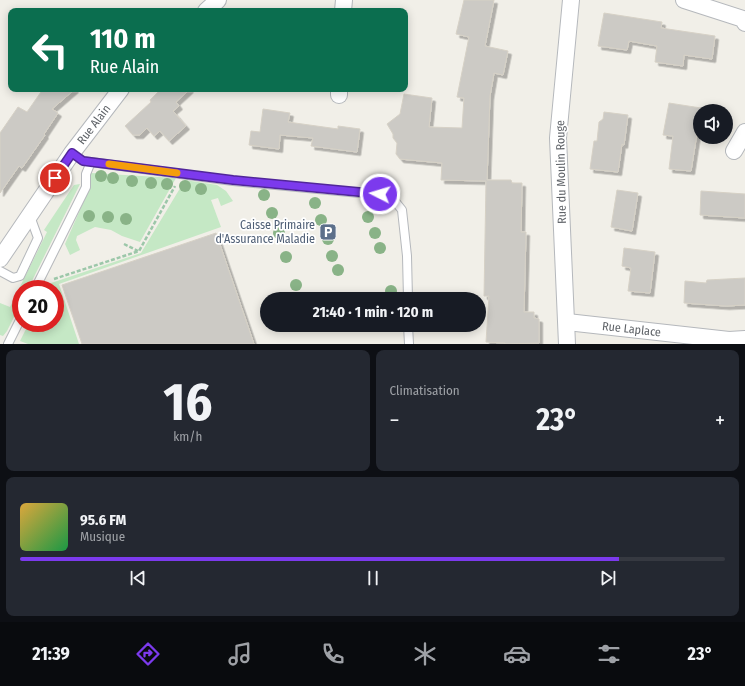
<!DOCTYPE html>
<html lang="fr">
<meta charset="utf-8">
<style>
:root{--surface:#171b24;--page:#242831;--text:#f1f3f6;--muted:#9ea1a6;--line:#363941;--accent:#7c3aed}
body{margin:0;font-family:"Fira Sans Condensed",sans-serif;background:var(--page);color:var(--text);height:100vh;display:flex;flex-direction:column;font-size:15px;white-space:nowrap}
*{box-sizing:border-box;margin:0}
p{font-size:13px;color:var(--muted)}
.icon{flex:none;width:22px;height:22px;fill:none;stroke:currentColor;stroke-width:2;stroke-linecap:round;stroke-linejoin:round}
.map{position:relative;height:344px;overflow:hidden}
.drawer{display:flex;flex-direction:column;gap:6px;padding:6px;background:#0d0f14;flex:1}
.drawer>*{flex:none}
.hud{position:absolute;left:8px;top:8px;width:400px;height:84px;border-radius:8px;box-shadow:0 2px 10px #0003;background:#0b6e4f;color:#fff;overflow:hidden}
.buttons{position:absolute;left:693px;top:104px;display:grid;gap:8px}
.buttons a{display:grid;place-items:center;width:40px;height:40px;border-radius:50%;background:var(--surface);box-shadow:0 2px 10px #0003;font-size:20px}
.speed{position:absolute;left:12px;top:280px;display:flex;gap:8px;font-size:20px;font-weight:700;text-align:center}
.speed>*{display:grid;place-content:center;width:52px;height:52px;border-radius:50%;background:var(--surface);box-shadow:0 2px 10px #0003;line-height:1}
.speed .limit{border:6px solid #d22;background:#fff;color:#111}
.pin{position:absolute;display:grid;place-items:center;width:34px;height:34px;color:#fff;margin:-17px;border:2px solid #fff;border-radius:50%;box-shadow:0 1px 4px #0007}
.me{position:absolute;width:44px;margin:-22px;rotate:275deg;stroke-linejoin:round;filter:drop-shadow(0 0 3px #0008)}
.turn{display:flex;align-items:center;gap:14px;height:84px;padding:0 16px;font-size:18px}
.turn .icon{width:52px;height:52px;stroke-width:2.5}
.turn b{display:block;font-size:28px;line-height:34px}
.big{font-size:30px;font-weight:700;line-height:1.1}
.drawer .card{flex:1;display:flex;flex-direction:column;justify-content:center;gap:6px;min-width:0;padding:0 14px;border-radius:8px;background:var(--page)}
.drawer .dial{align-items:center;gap:0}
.dial b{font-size:52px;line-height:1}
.song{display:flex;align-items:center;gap:12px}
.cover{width:48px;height:48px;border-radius:6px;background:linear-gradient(135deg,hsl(40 70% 55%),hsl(140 70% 35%))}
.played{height:4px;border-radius:2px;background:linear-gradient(90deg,var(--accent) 85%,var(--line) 85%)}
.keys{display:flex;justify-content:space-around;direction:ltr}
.heat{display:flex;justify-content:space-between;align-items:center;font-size:22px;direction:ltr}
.drawer .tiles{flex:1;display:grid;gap:6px;grid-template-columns:1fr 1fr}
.card:last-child{grid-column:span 2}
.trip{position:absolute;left:260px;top:292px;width:226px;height:40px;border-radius:20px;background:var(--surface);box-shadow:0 2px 10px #0003;font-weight:700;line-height:40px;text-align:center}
.dock{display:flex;height:64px;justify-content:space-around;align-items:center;background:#090b0e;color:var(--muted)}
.dock .icon{width:28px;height:28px}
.dock .selected{color:var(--accent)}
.dock b{font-size:18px;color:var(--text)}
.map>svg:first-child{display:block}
</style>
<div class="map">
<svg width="745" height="344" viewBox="0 0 745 344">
<defs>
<filter id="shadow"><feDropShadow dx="3.5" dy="3.5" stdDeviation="0" flood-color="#0004"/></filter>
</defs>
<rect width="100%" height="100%" fill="#f1efe8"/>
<!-- green -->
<path fill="#c5e8c5" d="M 91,173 L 176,178 L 140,242 L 122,236 L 111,230 L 95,227 L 77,236 L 76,240 L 80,250 L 70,255 L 65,244 L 91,185 Z
M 185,180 L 217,185 L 226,191 L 233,201 L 221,206 L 218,198 L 211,200 L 221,227 L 59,284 L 79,344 L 28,344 L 20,341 L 29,323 L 55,323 L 55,289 L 46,289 L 48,284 L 141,253 Z
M 80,184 L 28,289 L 21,289 L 21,303 L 7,331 L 3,336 L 0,335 L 0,303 L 10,307 L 47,232 L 44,230 L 74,185 Z"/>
<!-- building -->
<path fill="#cccac5" stroke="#d6d1c6" filter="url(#shadow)" d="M 464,0 L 494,0 L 485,46 L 508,51 L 503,75 L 494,73 L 490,96 L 487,180 L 511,180 L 512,183 L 522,183 L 521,232 L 526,232 L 524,312 L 534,312 L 534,318 L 539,319 L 539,343 L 505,344 L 505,343 L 486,342 L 489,296 L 484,296 L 486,181 L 441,180 L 442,163 L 400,159 L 396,154 L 397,143 L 393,138 L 393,134 L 387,124 L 400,114 L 404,94 L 432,98 L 429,127 L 462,128 L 464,98 L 457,97 L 469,37 L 456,34 Z
M 604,13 L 662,22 L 661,28 L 715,36 L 712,59 L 684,55 L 683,66 L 655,62 L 657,46 L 629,41 L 627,50 L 598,46 Z
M 43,89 L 75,89 L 52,109 L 58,113 L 44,134 L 45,135 L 22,168 L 19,166 L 0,193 L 0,133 L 18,107 L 27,112 Z
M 161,89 L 190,89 L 176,102 L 179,106 L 173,111 L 186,126 L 169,141 L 160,131 L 154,136 L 147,128 L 140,135 L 133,135 L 125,126 L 151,102 L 150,100 Z
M 669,103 L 701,108 L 691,171 L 669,169 L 673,136 L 663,135 Z
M 263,109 L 290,113 L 288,122 L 338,129 L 338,126 L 360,129 L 357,152 L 311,146 L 313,138 L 280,135 L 279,149 L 249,145 L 251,131 L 260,132 Z
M 604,112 L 628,115 L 624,145 L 622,144 L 618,172 L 590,169 L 594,141 L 597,141 L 599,122 L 603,119 Z
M 617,190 L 638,193 L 632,231 L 611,227 Z
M 701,191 L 745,194 L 745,218 L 700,215 Z
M 216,233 L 254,344 L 82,344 L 62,285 Z
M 624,248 L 655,252 L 650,293 L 628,291 L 631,268 L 622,266 Z
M 745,278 L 745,305 L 726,306 L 684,303 L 685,281 L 706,283 L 707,280 Z"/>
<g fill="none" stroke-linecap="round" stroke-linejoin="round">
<!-- service casing -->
<g stroke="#b5b8bc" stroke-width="10">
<path id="service" d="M 72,153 L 83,161 L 233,181 L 381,195 L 394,200 L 402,210 L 407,256 L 408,299
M 0,271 L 13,278 L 20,276 L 38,238 L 30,216
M 35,289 L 86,187 L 86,174 L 91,162
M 408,325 L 409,344
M 8,344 L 21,318"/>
</g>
<!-- minor casing -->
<g stroke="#b5b8bc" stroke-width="18">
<g id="minor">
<path d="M 684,0 L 743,19 L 745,23"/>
<path d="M 206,11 L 218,0"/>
<path d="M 343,11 L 344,0"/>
<path d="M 339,95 L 339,89"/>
<path d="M 734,151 L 745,132"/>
<path id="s1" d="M 0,259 L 72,153 L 121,89"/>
<path id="s2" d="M 567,322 L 729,340 L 745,339"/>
<path d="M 567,344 L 558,138 L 571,0"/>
</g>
</g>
<!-- path -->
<path stroke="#9cc7a9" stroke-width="2.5" stroke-dasharray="4 2" stroke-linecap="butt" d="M 124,244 L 138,251
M 54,279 L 139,251 L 175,186"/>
<!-- service -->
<use href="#service" stroke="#fff" stroke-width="8"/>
<!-- minor -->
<use href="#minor" stroke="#fff" stroke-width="16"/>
</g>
<!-- trees -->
<g fill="#89b387">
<circle cx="101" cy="176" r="6"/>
<circle cx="113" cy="178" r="6"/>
<circle cx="132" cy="181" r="6"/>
<circle cx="151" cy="183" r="6"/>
<circle cx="167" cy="184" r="6"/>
<circle cx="185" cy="186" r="6"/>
<circle cx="201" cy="189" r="6"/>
<circle cx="264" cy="195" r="6"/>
<circle cx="315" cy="203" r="6"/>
<circle cx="272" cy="213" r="6"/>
<circle cx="89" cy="216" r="6"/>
<circle cx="108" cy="217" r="6"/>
<circle cx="368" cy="217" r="6"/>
<circle cx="126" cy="219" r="6"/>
<circle cx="321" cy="220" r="6"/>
<circle cx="279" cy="233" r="6"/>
<circle cx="375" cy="233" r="6"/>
<circle cx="328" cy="239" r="6"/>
<circle cx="380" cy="248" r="6"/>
<circle cx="332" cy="256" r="6"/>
<circle cx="286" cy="257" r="6"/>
<circle cx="338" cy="270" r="6"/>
<circle cx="296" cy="285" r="6"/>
<circle cx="391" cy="291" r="6"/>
</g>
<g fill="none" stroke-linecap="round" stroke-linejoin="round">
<!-- route casing -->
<g stroke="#51269a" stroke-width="10">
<path id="route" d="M 55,178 L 72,153 L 83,161 L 91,162 L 233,180 L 380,194"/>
</g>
<!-- route -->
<use href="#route" stroke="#7c3aed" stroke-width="7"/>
<!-- slow -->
<path stroke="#f59e0b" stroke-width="7" d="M 109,164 L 177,173"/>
</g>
<!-- icons -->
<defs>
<g id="parking-square" transform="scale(0.9)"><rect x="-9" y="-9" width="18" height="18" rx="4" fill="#5c6f8a" stroke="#fff"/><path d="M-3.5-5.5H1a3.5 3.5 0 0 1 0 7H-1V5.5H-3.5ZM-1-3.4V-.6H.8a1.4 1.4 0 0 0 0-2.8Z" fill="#fff"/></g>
</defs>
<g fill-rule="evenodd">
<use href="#parking-square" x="328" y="232"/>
</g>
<g text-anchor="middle" stroke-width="3.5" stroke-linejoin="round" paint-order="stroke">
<!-- street labels -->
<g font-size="12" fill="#5f6368" stroke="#fff">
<text dy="4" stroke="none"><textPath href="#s1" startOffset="164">Rue Alain</textPath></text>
<text transform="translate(561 172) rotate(-91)" y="4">Rue du Moulin Rouge</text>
<text dy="4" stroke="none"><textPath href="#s2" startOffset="65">Rue Laplace</textPath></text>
</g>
<!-- service labels -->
<g font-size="12" fill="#4e5e75" stroke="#fff" text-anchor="end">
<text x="315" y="229">Caisse Primaire<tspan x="315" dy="14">d'Assurance Maladie</tspan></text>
</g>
</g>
</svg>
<div class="buttons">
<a><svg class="icon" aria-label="sound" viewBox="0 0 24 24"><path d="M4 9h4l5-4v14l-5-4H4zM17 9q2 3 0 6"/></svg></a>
</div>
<div class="speed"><div class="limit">20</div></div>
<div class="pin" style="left:55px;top:178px;background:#d93025"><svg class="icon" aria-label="arrive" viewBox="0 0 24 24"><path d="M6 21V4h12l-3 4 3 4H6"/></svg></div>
<svg class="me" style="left:380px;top:194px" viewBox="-20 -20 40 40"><circle r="17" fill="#7c3aed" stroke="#fff" stroke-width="3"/><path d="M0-11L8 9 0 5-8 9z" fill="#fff"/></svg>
<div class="trip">21:40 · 1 min · 120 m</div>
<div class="hud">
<div class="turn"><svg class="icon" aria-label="left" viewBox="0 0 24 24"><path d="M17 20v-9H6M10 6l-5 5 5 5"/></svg><div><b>110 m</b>Rue Alain</div></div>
</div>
</div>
<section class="drawer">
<div class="tiles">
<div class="card dial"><b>16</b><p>km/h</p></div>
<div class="card"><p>Climatisation</p>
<div class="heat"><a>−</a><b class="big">23°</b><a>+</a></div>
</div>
<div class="card">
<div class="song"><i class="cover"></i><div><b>95.6 FM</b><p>Musique</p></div></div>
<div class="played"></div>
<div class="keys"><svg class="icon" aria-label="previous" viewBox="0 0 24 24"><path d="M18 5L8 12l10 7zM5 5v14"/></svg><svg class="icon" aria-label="pause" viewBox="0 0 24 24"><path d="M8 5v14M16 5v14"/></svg><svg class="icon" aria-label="next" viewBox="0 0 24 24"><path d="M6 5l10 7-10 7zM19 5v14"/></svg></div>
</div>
</div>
</section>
<nav class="dock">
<b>21:39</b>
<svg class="icon selected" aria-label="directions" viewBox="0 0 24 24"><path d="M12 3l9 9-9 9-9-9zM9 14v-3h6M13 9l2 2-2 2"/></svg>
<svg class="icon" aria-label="music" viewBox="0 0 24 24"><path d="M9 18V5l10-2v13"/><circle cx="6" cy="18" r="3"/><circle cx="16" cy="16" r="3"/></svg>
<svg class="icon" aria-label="phone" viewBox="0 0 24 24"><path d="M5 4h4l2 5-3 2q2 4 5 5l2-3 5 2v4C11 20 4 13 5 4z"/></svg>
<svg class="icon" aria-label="climate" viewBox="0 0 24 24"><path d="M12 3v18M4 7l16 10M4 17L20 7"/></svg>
<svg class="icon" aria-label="car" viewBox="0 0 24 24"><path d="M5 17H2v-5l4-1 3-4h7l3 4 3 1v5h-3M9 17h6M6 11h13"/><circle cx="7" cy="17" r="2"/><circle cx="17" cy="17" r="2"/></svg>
<svg class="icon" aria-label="filters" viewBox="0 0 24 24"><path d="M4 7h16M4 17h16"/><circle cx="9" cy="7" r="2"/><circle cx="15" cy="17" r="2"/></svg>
<b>23°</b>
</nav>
